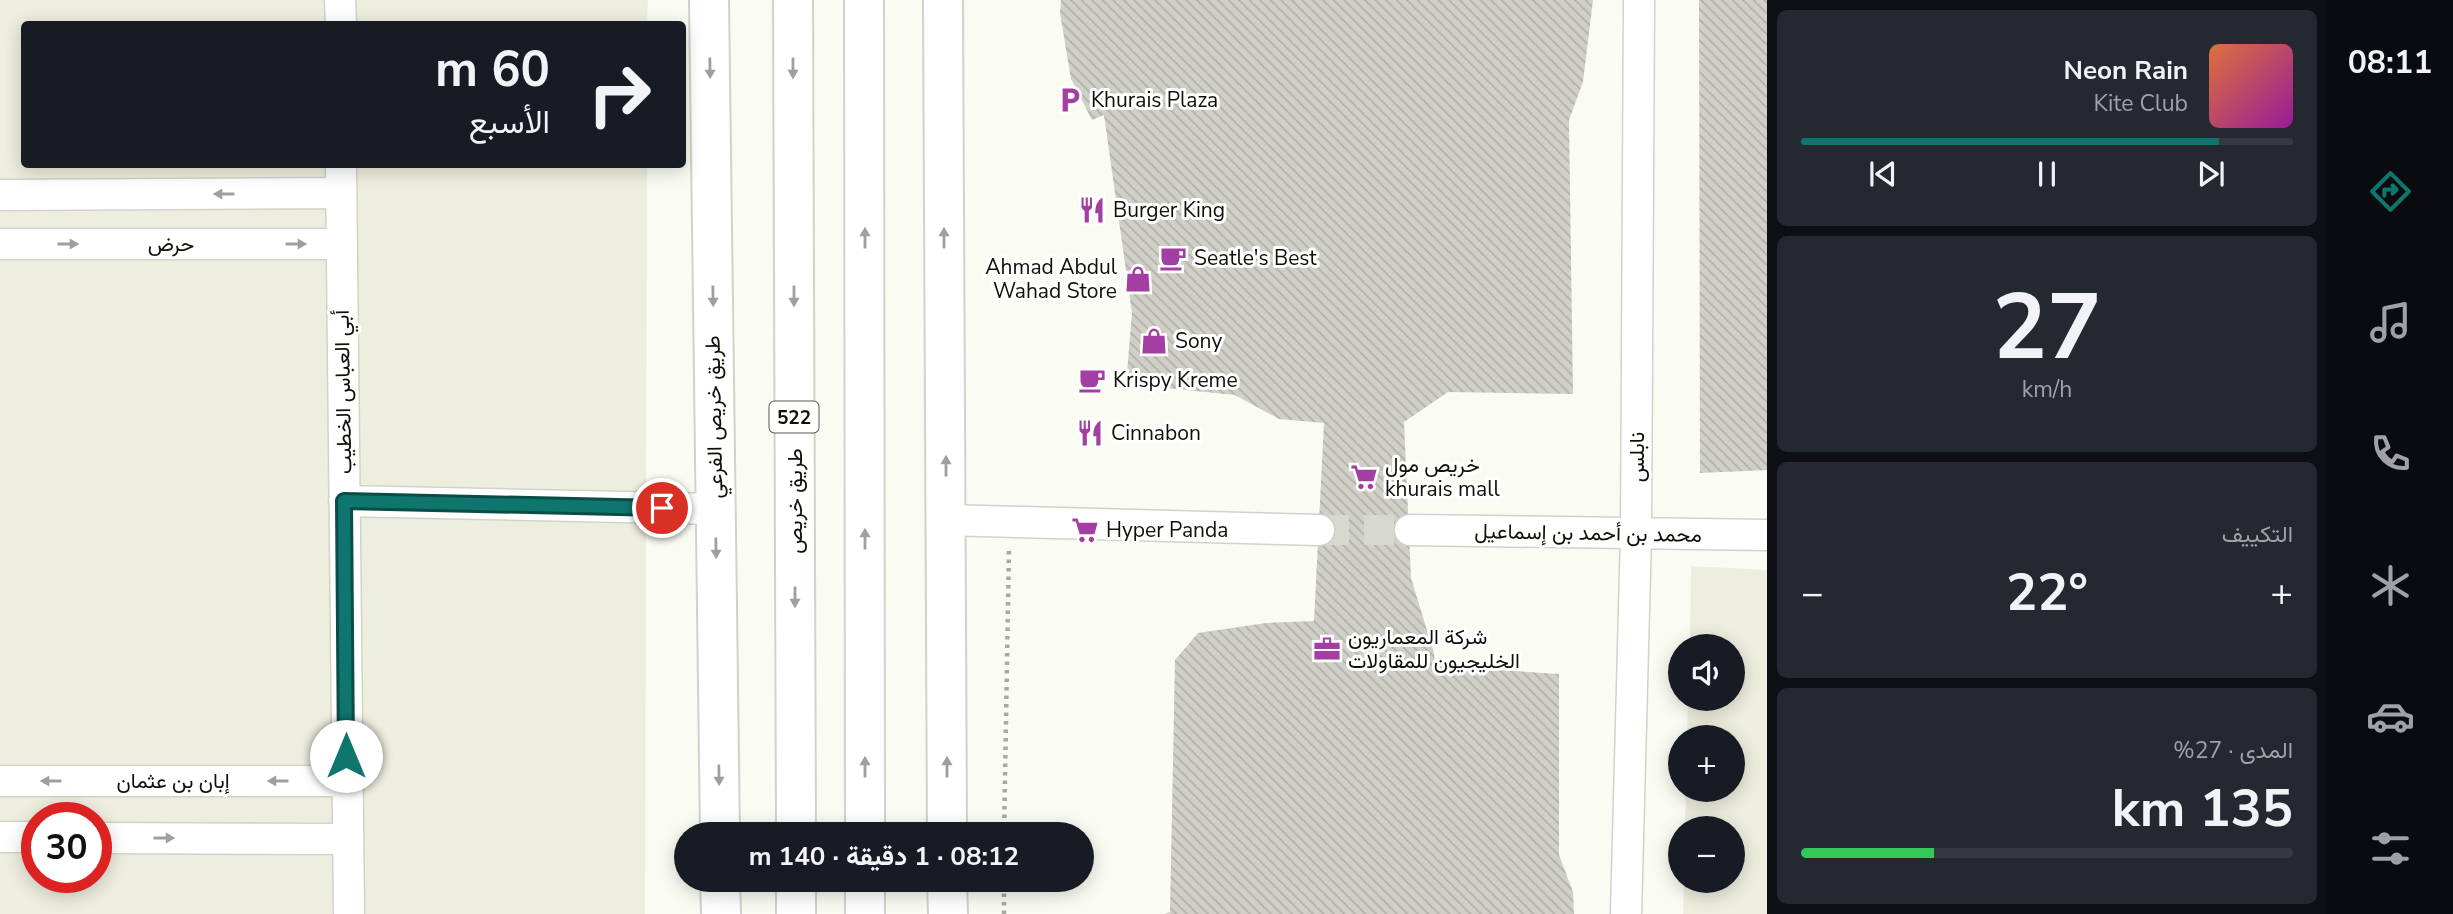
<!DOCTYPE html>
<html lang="ar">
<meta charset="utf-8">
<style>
:root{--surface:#171b24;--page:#242831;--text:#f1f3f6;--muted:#9ea1a6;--line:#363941;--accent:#0f766e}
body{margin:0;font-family:"Nunito Sans",Vazirmatn,sans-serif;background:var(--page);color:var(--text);direction:rtl;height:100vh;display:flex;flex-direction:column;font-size:26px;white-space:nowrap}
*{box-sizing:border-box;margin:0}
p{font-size:23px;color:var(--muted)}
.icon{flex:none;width:38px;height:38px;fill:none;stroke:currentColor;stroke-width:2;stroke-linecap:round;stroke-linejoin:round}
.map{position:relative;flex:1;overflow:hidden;direction:ltr}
.side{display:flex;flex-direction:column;gap:10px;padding:10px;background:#0d0f14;width:560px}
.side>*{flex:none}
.top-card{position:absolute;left:21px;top:21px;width:665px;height:147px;border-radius:7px;box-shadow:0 4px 18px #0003;direction:rtl;background:#171b24;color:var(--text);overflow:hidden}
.fabs{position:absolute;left:1668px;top:634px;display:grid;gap:14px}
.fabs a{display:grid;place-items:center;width:77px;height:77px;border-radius:50%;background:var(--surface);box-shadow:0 4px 18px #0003;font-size:35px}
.speed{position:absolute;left:21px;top:802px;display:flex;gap:14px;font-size:35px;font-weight:700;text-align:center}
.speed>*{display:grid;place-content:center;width:91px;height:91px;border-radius:50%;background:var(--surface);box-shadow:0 4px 18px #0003;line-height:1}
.speed .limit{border:10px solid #d22;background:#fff;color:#111}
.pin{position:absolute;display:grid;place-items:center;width:60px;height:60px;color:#fff;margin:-30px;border:4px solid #fff;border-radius:50%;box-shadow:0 2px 7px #0007}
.me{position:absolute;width:77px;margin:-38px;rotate:0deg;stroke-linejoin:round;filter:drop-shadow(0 0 5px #0008)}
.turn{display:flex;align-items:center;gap:24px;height:147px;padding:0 21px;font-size:32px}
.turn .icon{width:91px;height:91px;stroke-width:2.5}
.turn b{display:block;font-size:49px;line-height:60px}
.big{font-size:52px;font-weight:700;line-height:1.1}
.side .card{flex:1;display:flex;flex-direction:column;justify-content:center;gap:10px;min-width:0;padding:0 24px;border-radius:10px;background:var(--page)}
.side .dial{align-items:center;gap:0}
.dial b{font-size:91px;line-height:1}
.song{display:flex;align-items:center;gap:21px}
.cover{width:84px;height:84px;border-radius:10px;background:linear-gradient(135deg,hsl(20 70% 55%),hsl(300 70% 35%))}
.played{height:7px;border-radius:4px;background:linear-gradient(90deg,var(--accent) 85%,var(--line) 85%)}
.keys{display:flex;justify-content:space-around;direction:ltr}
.heat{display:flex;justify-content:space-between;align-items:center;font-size:38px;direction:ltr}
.charge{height:10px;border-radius:5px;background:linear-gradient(90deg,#34c759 27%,var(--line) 0)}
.trip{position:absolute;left:674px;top:822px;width:420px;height:70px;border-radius:35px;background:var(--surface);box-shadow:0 4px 18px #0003;font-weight:700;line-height:70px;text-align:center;direction:rtl}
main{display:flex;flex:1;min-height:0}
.tabs{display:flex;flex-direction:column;width:126px;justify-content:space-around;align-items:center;background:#090b0e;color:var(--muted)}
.tabs .icon{width:49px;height:49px}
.tabs .on{color:var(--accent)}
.tabs b{font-size:32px;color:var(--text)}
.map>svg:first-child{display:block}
</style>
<main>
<nav class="tabs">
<b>08:11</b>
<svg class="icon on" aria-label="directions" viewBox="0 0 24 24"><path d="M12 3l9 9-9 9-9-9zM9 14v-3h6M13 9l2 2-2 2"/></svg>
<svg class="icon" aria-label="music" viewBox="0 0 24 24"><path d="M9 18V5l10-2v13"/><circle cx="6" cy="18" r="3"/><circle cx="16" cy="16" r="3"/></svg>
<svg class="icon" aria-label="phone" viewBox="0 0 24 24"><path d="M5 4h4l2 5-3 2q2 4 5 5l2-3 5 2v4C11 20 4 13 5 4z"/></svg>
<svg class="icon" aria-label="climate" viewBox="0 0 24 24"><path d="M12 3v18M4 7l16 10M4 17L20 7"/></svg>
<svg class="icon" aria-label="car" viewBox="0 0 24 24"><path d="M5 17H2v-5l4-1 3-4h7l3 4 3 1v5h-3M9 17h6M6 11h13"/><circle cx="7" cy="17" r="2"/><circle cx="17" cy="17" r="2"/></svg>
<svg class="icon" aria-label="filters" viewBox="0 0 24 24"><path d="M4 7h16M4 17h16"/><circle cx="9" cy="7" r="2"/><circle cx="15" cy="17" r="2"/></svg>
</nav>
<section class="side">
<div class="card">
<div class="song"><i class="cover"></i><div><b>Neon Rain</b><p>Kite Club</p></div></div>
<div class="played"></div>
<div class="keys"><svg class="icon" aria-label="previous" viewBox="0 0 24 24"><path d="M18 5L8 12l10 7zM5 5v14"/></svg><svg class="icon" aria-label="pause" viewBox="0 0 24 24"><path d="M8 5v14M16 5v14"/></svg><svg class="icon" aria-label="next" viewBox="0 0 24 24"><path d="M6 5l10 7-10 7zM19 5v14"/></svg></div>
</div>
<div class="card dial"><b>27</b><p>km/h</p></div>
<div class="card"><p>التكييف</p>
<div class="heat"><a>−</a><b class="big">22°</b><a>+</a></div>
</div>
<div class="card"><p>المدى · 27%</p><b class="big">135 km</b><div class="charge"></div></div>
</section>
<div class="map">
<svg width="1767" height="914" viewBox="0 0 1767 914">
<defs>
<pattern id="building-back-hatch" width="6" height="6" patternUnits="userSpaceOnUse" patternTransform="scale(1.75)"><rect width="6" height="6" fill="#d0d0c8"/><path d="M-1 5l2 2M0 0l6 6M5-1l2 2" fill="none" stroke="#b1b1ab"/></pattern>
</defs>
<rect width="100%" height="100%" fill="#fafbf2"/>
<!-- built -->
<path fill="#eeeedf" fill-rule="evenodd" d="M 0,0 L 648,0 L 647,24 L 24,24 L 24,164 L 647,165 L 645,914 L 0,914 ZM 37,817 L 96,817 L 96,877 L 37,877 Z
M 1691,566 L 1767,570 L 1767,914 L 1683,914 L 1684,880 L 1732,880 L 1732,828 L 1685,828 L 1686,789 L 1732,789 L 1732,737 L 1687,737 L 1688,698 L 1732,698 L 1732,646 L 1690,646 Z"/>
<!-- building -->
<path fill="url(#building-back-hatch)" d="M 1061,0 L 1593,0 L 1583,82 L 1569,120 L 1573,394 L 1448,392 L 1404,422 L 1411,578 L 1434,653 L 1435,666 L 1559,674 L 1559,855 L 1573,892 L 1574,914 L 1165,914 L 1170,912 L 1175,660 L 1198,633 L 1266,623 L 1314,621 L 1324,423 L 1279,419 L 1235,395 L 1126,384 L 1132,313 L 1104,115 L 1092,120 L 1071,79 L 1060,13 Z
M 1699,0 L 1767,0 L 1767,470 L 1700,473 Z"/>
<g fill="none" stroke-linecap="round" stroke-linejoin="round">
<!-- street-tunnel -->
<path stroke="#d7d8d0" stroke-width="30" stroke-dasharray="30 15" stroke-linecap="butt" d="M 1319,530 L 1410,530"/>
<!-- street casing -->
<g stroke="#d2d2ca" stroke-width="33">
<path id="street" d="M 340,0 L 341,24
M 341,164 L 349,914
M 0,195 L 341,193
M 0,244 L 342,244
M 344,501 L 715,509
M 946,520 L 1319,530
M 1410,530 L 1767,535
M 0,781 L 346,781
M 0,837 L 37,837
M 96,838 L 347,839
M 1626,914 L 1636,534 L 1639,0"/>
</g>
<!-- primary casing -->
<g stroke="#d2d2ca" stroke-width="42">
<path id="primary" d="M 709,0 L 720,835
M 943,0 L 947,835
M 720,880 L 721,914
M 947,880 L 948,914"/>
</g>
<!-- highway casing -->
<g stroke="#d2d2ca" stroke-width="42">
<path id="highway" d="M 793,0 L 796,835
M 864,0 L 865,835
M 796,880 L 796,914
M 865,880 L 865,914"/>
</g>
<!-- path -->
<path stroke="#a8a9a2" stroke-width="4.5" stroke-dasharray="3.5 5" stroke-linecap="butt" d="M 1004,835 L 1009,547
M 1004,914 L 1004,880"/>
<!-- street -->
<use href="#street" stroke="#fff" stroke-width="30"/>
<!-- primary -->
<use href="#primary" stroke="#fff" stroke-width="38"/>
<!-- highway -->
<use href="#highway" stroke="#fff" stroke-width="38"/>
</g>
<!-- one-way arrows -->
<defs><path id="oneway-solid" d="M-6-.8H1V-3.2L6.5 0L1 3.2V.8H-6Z" transform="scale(1.75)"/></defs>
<g fill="#9f9f9e">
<use href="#oneway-solid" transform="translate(710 68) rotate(89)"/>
<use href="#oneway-solid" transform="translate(793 68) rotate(90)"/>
<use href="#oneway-solid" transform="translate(224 194) rotate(180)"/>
<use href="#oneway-solid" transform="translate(865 238) rotate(-90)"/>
<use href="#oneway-solid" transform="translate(944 238) rotate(-90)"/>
<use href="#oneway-solid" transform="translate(68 244)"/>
<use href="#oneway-solid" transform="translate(296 244)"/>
<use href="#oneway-solid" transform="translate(713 296) rotate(89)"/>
<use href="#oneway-solid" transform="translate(794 296) rotate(90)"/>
<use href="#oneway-solid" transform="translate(946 466) rotate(-90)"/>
<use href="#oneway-solid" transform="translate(865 539) rotate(-90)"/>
<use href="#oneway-solid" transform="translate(716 548) rotate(89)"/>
<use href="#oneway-solid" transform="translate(795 597) rotate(90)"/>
<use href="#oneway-solid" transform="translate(865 767) rotate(-90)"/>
<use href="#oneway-solid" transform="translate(947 767) rotate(-90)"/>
<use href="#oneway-solid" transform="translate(719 775) rotate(89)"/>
<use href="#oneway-solid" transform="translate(51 781) rotate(-180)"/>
<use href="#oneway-solid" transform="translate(278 781) rotate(-180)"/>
<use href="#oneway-solid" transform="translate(164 838)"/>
</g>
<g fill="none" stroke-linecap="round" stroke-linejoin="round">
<!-- route casing -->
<g stroke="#0a4d48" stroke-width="18">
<path id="route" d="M 346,756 L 344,501 L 662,508"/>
</g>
<!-- route -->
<use href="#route" stroke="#0f766e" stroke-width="12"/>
</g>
<!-- icons -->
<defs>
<g id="parking-bare" transform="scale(2.1)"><path d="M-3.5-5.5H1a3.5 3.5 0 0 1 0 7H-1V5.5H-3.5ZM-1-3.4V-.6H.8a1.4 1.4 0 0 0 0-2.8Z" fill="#a33ea3" stroke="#fffffe" stroke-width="2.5" paint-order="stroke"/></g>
<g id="restaurant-bare" transform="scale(2.1)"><path d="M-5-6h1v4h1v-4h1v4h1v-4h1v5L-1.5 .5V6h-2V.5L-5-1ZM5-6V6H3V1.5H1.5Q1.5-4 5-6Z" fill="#a33ea3" stroke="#fffffe" stroke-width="2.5" paint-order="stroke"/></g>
<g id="cafe-bare" transform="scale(2.1)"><path d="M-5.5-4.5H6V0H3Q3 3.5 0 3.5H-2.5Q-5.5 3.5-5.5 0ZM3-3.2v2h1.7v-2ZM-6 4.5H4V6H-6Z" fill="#a33ea3" stroke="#fffffe" stroke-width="2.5" paint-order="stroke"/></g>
<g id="shop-bare" transform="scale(2.1)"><path d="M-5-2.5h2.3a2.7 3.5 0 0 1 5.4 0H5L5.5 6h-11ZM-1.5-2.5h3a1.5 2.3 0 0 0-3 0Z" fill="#a33ea3" stroke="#fffffe" stroke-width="2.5" paint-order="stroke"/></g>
<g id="supermarket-bare" transform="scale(2.1)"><path d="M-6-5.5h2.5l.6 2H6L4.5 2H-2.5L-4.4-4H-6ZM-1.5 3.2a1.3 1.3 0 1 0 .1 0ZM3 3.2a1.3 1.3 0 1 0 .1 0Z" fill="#a33ea3" stroke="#fffffe" stroke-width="2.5" paint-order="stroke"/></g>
<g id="office-bare" transform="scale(2.1)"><path d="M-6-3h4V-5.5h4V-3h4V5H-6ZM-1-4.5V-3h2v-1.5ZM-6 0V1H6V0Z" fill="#a33ea3" stroke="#fffffe" stroke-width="2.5" paint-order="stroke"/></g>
</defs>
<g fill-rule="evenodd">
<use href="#parking-bare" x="1070" y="100"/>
<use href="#restaurant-bare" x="1092" y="210"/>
<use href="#cafe-bare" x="1173" y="258"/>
<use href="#shop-bare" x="1138" y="279"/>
<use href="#shop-bare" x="1154" y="341"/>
<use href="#cafe-bare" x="1092" y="380"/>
<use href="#restaurant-bare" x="1090" y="433"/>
<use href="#supermarket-bare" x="1364" y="477"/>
<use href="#supermarket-bare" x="1085" y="530"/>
<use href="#office-bare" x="1327" y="649"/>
</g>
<g text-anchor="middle" stroke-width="6" stroke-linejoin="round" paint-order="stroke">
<!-- shield labels -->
<rect fill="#fffffe" stroke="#575755" stroke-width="2" x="769.5" y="401.5" width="49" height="31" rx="5"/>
<g font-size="19" font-weight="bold" fill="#0f0f0c">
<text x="794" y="424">522</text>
</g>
<!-- poi labels -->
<g font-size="21" fill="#0f0f0c" stroke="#fffffe" text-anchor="start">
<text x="1091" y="107">Khurais Plaza</text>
<text x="1113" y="217">Burger King</text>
<text x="1194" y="265">Seatle's Best</text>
<text x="1117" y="274" text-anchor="end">Ahmad Abdul<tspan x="1117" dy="24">Wahad Store</tspan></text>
<text x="1175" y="348">Sony</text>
<text x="1113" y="387">Krispy Kreme</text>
<text x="1111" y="440">Cinnabon</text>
<text x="1385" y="472">خريص مول<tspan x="1385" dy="24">khurais mall</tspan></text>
<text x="1106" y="537">Hyper Panda</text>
<text x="1348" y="644">شركة المعماريون<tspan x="1348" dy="24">الخليجيون للمقاولات</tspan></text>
</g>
<!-- street labels -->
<g font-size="21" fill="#0f0f0c" stroke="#fffffe">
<text x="171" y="251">حرض</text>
<text transform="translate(343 392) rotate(-91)" y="7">أبي العباس الخطيب</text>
<text transform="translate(714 417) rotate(-91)" y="7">طريق خريص الفرعي</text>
<text transform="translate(1637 457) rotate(-90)" y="7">نابلس</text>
<text transform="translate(795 501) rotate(-90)" y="7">طريق خريص</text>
<text transform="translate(1588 533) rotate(1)" y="7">محمد بن أحمد بن إسماعيل</text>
<text x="173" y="788">إبان بن عثمان</text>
</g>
</g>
</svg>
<div class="fabs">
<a><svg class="icon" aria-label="sound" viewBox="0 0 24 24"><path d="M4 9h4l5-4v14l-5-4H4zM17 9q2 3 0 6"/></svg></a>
<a>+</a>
<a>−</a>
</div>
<div class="speed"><div class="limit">30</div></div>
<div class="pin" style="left:662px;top:508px;background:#d93025"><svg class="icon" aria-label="arrive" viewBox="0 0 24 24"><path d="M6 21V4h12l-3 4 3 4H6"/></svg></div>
<svg class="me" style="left:346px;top:756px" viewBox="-20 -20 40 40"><circle r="19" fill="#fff"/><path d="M0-13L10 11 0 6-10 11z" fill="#0f766e"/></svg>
<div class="trip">08:12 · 1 دقيقة · 140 m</div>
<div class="top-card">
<div class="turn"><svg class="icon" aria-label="right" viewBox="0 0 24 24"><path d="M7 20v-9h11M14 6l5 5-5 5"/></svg><div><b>60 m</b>الأسبع</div></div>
</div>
</div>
</main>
